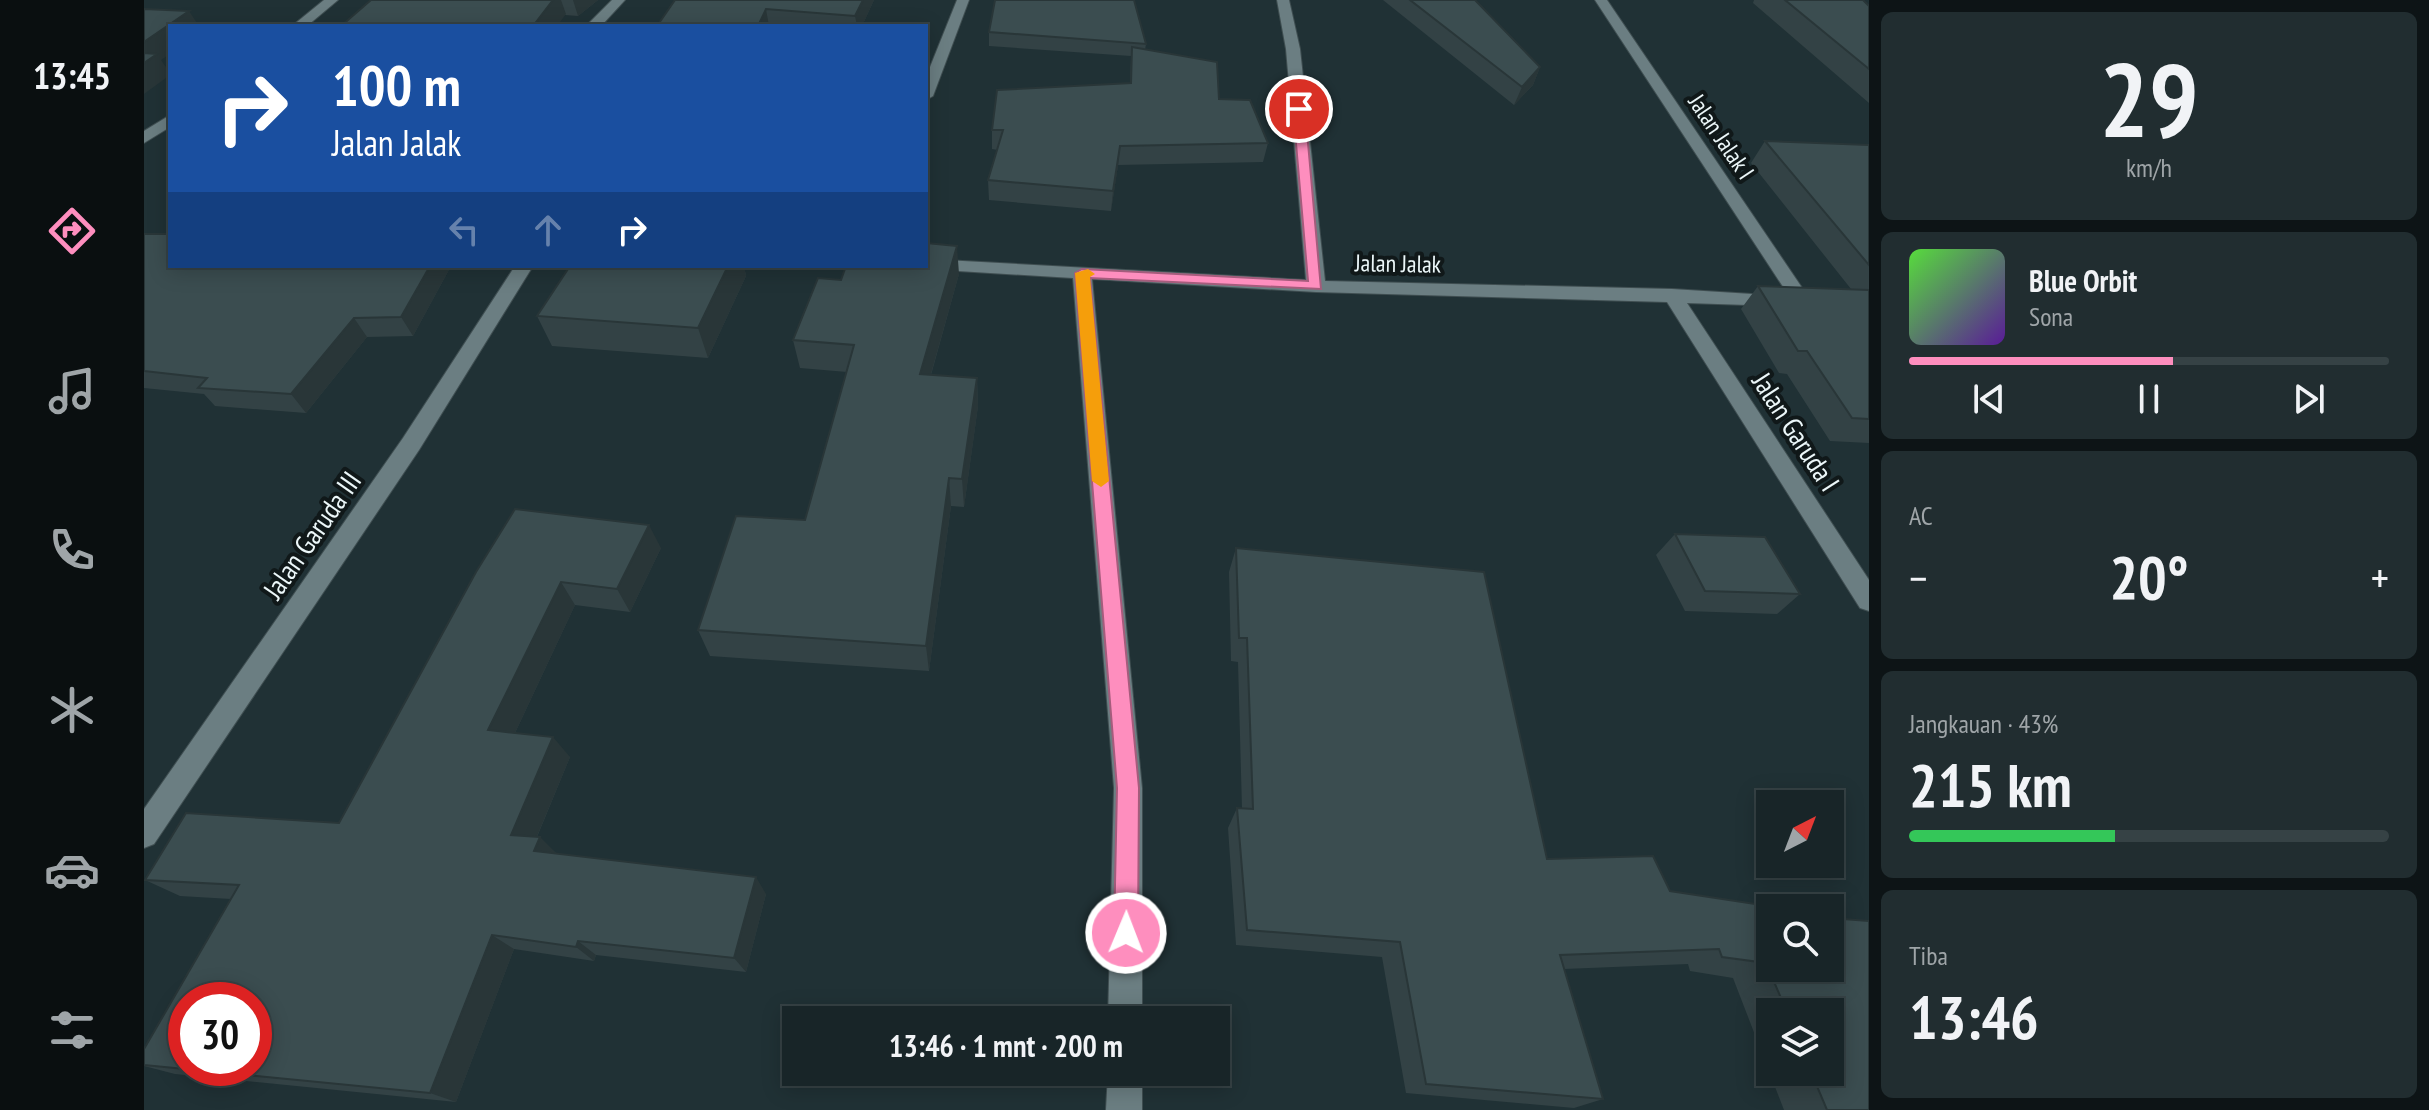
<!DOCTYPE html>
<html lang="id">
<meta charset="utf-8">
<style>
:root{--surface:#182528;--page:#212d30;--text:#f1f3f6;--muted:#9fa5a8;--line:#364245;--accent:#fe8ebe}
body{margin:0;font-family:"PT Sans Narrow",sans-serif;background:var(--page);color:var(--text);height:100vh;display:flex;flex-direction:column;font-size:30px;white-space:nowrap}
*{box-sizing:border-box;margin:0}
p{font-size:26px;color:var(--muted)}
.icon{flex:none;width:44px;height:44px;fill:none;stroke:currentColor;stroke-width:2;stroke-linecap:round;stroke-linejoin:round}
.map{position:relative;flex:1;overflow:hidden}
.side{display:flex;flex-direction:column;gap:12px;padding:12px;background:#0d1416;width:560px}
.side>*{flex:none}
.guide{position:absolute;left:24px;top:24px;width:760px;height:244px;border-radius:0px;box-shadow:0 4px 20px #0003,0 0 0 2px var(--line);background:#1a4fa0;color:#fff;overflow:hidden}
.needle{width:52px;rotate:42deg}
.tools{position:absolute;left:1612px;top:790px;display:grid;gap:16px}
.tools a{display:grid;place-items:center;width:88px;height:88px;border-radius:0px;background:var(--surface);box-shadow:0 4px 20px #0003,0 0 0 2px var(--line);font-size:40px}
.speed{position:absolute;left:24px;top:982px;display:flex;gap:16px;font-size:40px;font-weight:700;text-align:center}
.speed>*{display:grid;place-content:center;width:104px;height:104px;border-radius:50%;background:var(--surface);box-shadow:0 4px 20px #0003,0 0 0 2px var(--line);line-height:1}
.speed .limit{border:12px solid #d22;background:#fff;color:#111}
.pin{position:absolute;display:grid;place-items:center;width:68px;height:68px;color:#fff;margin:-34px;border:4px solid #fff;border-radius:50%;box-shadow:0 2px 8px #0007}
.me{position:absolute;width:88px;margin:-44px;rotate:1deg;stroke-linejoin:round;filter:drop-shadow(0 0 6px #0008)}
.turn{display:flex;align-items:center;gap:28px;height:168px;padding:0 32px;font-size:36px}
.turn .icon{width:104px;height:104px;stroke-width:2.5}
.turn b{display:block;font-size:56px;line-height:68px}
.lanes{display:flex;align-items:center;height:76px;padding:0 32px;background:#0003;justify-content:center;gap:40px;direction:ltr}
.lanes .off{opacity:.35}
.big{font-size:60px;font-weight:700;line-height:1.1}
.side .widget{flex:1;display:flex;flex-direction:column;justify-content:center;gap:12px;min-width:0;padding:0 28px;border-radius:12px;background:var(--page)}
.side .dial{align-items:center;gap:0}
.dial b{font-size:104px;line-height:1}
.song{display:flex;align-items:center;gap:24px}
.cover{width:96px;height:96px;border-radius:12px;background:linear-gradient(135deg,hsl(110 70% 55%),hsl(270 70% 35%))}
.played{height:8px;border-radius:4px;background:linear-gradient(90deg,var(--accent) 55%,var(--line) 55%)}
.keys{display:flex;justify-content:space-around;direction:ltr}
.heat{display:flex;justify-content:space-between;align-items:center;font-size:44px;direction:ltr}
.charge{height:12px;border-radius:6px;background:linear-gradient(90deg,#34c759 43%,var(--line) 0)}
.trip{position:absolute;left:638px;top:1006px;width:448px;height:80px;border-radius:0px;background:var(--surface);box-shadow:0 4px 20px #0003,0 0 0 2px var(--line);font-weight:700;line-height:80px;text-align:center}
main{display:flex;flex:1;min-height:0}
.tabs{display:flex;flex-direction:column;width:144px;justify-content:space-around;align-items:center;background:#0a0f10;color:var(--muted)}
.tabs .icon{width:56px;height:56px}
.tabs .active{color:var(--accent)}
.tabs b{font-size:36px;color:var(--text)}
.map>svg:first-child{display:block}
</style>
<main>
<nav class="tabs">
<b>13:45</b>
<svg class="icon active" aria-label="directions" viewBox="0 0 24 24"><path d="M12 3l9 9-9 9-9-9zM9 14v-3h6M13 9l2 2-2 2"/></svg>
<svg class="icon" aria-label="music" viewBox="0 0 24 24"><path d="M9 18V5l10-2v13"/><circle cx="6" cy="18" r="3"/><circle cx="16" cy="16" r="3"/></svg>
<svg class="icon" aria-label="phone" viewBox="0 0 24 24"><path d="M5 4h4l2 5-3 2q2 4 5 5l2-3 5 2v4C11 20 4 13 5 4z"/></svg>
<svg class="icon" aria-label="climate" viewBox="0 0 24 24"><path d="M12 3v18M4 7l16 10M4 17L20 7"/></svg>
<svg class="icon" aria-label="car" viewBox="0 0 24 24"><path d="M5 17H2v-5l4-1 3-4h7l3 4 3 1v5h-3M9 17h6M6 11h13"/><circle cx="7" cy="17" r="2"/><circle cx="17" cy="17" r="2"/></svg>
<svg class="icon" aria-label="filters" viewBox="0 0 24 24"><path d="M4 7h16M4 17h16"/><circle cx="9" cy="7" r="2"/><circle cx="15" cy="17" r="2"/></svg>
</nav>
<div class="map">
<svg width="1725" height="1110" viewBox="0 0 1725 1110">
<rect width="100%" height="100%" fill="#203135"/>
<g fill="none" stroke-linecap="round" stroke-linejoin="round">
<!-- street casing -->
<g stroke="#3f4e51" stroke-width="2">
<path id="street" d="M 180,0 L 194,0 L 163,26 L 148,26 Z
M 468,0 L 481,0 L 457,26 L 442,26 Z
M 813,0 L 825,0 L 789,96 L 782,100 L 782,77 Z
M 1133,0 L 1145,0 L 1156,49 L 1181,281 L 1528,289 L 1642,296 L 1644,300 L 1635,306 L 1543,303 L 1725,580 L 1725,611 L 1716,608 L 1523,302 L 1172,292 L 948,279 L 998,788 L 998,1020 L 964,1020 L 970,788 L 929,278 L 782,269 L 774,266 L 782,266 L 782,259 L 1162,280 L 1142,49 Z
M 1451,0 L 1463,0 L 1667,301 L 1665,305 L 1651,305 Z
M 26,115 L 26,127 L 0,143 L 0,131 Z
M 371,266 L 389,266 L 275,450 L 10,844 L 0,848 L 0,809 L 259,438 Z
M 964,1072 L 998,1072 L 998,1110 L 962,1110 Z"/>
</g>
<!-- street -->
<use href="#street" fill="#6b7e82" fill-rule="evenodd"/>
</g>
<!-- wall -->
<path fill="#334245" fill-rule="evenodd" d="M 227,0 L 454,0 L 434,16 Z
M 531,0 L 730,0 L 718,26 L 513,26 Z
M 1239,0 L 1331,0 L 1396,67 L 1389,85 L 1370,105 Z
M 1610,0 L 1719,0 L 1725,6 L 1725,103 L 1609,3 Z
M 845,32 L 1002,44 L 1001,50 L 1075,99 L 1124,143 L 1119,162 L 974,165 L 967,211 L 845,200 L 844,180 L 854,150 L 848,149 L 848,130 L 986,83 L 987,56 L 845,46 Z
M 1621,141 L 1725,145 L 1725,443 L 1686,441 L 1643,374 L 1635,373 L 1597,309 L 1614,286 L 1707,289 L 1607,163 Z
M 0,234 L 307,266 L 269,336 L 223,337 L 162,413 L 71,406 L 60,394 L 0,388 Z
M 426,266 L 600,266 L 602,276 L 564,358 L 408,346 L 393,316 Z
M 815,274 L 787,375 L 833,378 L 834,406 L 820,507 L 807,506 L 785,671 L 566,656 L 554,630 L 661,520 L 703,372 L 656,368 L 649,340 Z
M 1531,534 L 1656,594 L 1633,614 L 1541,611 L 1512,555 Z
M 517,548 L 486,612 L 431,605 L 371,733 L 426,757 L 393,837 L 413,854 L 622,894 L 602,972 L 452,955 L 450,961 L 370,949 L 312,1102 L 31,1074 L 0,1066 L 0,1049 L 87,899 L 36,896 L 1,880 L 195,823 L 332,572 Z
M 1092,548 L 1340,572 L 1403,859 L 1509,856 L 1526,891 L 1637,908 L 1626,908 L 1626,968 L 1686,968 L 1686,918 L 1725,921 L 1725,1110 L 1640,1110 L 1589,978 L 1546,971 L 1544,964 L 1420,969 L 1459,1099 L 1430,1108 L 1262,1093 L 1238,957 L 1092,945 L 1084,828 L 1093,808 L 1098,809 L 1094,662 L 1087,661 L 1085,572 ZM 1626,1012 L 1686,1012 L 1686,1072 L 1626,1072 Z"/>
<!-- shaded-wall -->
<path fill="#293638" d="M 409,0 L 417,0 L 422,14 L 413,26 L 389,26 Z
M 429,0 L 454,0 L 434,16 Z
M 719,0 L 730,0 L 718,26 L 713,26 L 711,16 Z
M 622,9 L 625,26 L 614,26 Z
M 45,11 L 55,26 L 26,26 L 26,54 L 17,60 L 26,73 L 26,75 L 0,94 L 0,42 Z
M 1396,67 L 1389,85 L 1370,105 L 1378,87 Z
M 976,146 L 974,165 L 967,211 L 969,191 Z
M 813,246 L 815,274 L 779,402 L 776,374 Z
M 286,266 L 307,266 L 269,336 L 257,317 Z
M 584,266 L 600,266 L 602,276 L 564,358 L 554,328 Z
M 210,318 L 223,337 L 162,413 L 147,394 Z
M 833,378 L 834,406 L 820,507 L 818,479 Z
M 805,478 L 807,506 L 785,671 L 782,646 Z
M 505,525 L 517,548 L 486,612 L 473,589 Z
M 417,582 L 431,605 L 363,750 L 344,730 Z
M 409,737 L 426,757 L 386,853 L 367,835 Z
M 396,837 L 414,855 L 390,851 Z
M 612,877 L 622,894 L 602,972 L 590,958 Z
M 348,935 L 370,949 L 312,1102 L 286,1093 Z
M 434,941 L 452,955 L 450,961 L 432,947 Z"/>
<!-- building -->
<path fill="#3b4d50" stroke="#293638" stroke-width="2" fill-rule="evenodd" d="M 227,0 L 409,0 L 389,26 L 197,26 Z
M 531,0 L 719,0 L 711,16 L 622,9 L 614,26 L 513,26 Z
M 851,0 L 990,0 L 1002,44 L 845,32 Z
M 1266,0 L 1331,0 L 1396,67 L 1378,87 Z
M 1641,0 L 1719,0 L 1725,6 L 1725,69 Z
M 0,9 L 45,11 L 0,42 Z
M 988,47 L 1073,62 L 1075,99 L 1106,100 L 1124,143 L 976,146 L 969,191 L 844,180 L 859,130 L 848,130 L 853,90 L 987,83 Z
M 0,53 L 13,54 L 0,63 Z
M 1621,141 L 1725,145 L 1725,265 Z
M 0,234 L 26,234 L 26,266 L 286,266 L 257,317 L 210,318 L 147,394 L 54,388 L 63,378 L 0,371 Z
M 782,243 L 813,246 L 776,374 L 833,378 L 818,479 L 805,478 L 782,646 L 554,630 L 592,516 L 661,520 L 710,345 L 649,340 L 674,278 L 697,280 L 702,266 L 782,266 Z
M 426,266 L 584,266 L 554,328 L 393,316 Z
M 1614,286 L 1725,290 L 1725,419 L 1708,418 L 1663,351 L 1654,351 Z
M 371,509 L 505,525 L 473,589 L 417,582 L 344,730 L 409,737 L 367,835 L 396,837 L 390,851 L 612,877 L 590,958 L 434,941 L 432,947 L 348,935 L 286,1093 L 0,1065 L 0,1049 L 95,885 L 1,880 L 42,813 L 195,823 L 332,572 ZM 42,1000 L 110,1000 L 110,1068 L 42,1068 Z
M 1531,534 L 1621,537 L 1656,594 L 1561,591 Z
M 1092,548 L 1340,572 L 1403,859 L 1509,856 L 1526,891 L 1637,908 L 1626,908 L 1626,968 L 1686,968 L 1686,918 L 1725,921 L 1725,1110 L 1683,1110 L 1667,1072 L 1686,1072 L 1686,1012 L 1643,1012 L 1622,963 L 1578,957 L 1575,949 L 1416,955 L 1459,1099 L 1282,1084 L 1256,942 L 1103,930 L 1093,808 L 1109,809 L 1103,638 L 1095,638 Z"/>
<!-- route -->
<path fill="#fe8ebe" stroke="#a55c7c" stroke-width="2" d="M 1155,105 L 1161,109 L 1177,289 L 946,278 L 995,788 L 994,933 L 991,941 L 982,945 L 974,941 L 970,933 L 973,788 L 931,273 L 938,269 L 1164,281 L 1149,109 Z"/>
<!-- slow -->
<path fill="#f59e0b" d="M 944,269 L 951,274 L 946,277 L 965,481 L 957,487 L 948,481 L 931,273 Z"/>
<g text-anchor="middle" stroke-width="8" stroke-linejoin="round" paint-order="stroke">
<!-- far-street labels -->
<g font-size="24" fill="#ecf7f9" stroke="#101819">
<text transform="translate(1577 137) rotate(56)" y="8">Jalan Jalak I</text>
<text transform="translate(1254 264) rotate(1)" y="8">Jalan Jalak</text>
</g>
<!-- street labels -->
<g font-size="28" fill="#ecf7f9" stroke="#101819">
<text transform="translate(1652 432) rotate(57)" y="10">Jalan Garuda I</text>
<text transform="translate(168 535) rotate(-55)" y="10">Jalan Garuda III</text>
</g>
</g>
</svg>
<div class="tools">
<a><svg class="needle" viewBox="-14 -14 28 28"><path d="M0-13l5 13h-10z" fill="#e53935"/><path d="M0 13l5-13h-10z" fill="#9fa5a8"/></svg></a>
<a><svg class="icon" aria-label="search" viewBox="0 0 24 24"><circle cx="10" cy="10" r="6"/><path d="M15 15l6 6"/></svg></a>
<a><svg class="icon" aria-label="layers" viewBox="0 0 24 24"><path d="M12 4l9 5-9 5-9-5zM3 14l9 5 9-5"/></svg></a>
</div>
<div class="speed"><div class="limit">30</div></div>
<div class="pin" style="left:1155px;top:109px;background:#d93025"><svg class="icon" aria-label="arrive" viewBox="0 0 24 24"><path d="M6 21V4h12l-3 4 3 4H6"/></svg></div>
<svg class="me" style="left:982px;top:933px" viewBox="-20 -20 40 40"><circle r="17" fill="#fe8ebe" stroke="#fff" stroke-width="3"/><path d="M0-11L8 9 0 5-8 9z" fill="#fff"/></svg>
<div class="trip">13:46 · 1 mnt · 200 m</div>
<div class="guide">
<div class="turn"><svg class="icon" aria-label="right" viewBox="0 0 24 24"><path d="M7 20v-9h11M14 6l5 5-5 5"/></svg><div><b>100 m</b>Jalan Jalak</div></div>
<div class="lanes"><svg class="icon off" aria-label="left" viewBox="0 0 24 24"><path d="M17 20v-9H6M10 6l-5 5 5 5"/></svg><svg class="icon off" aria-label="ahead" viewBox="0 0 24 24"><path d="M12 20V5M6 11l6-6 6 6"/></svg><svg class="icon" aria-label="right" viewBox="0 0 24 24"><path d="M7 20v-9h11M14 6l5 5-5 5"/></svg></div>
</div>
</div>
<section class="side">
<div class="widget dial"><b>29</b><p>km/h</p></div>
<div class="widget">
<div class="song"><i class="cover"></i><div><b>Blue Orbit</b><p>Sona</p></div></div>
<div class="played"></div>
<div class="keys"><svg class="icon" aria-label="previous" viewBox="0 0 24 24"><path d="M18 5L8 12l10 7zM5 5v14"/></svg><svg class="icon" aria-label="pause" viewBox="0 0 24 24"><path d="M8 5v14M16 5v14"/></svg><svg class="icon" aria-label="next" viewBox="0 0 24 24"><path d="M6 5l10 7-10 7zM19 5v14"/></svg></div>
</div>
<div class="widget"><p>AC</p>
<div class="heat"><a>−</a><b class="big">20°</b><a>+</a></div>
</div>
<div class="widget"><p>Jangkauan · 43%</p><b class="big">215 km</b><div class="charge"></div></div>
<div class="widget"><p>Tiba</p><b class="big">13:46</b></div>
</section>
</main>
